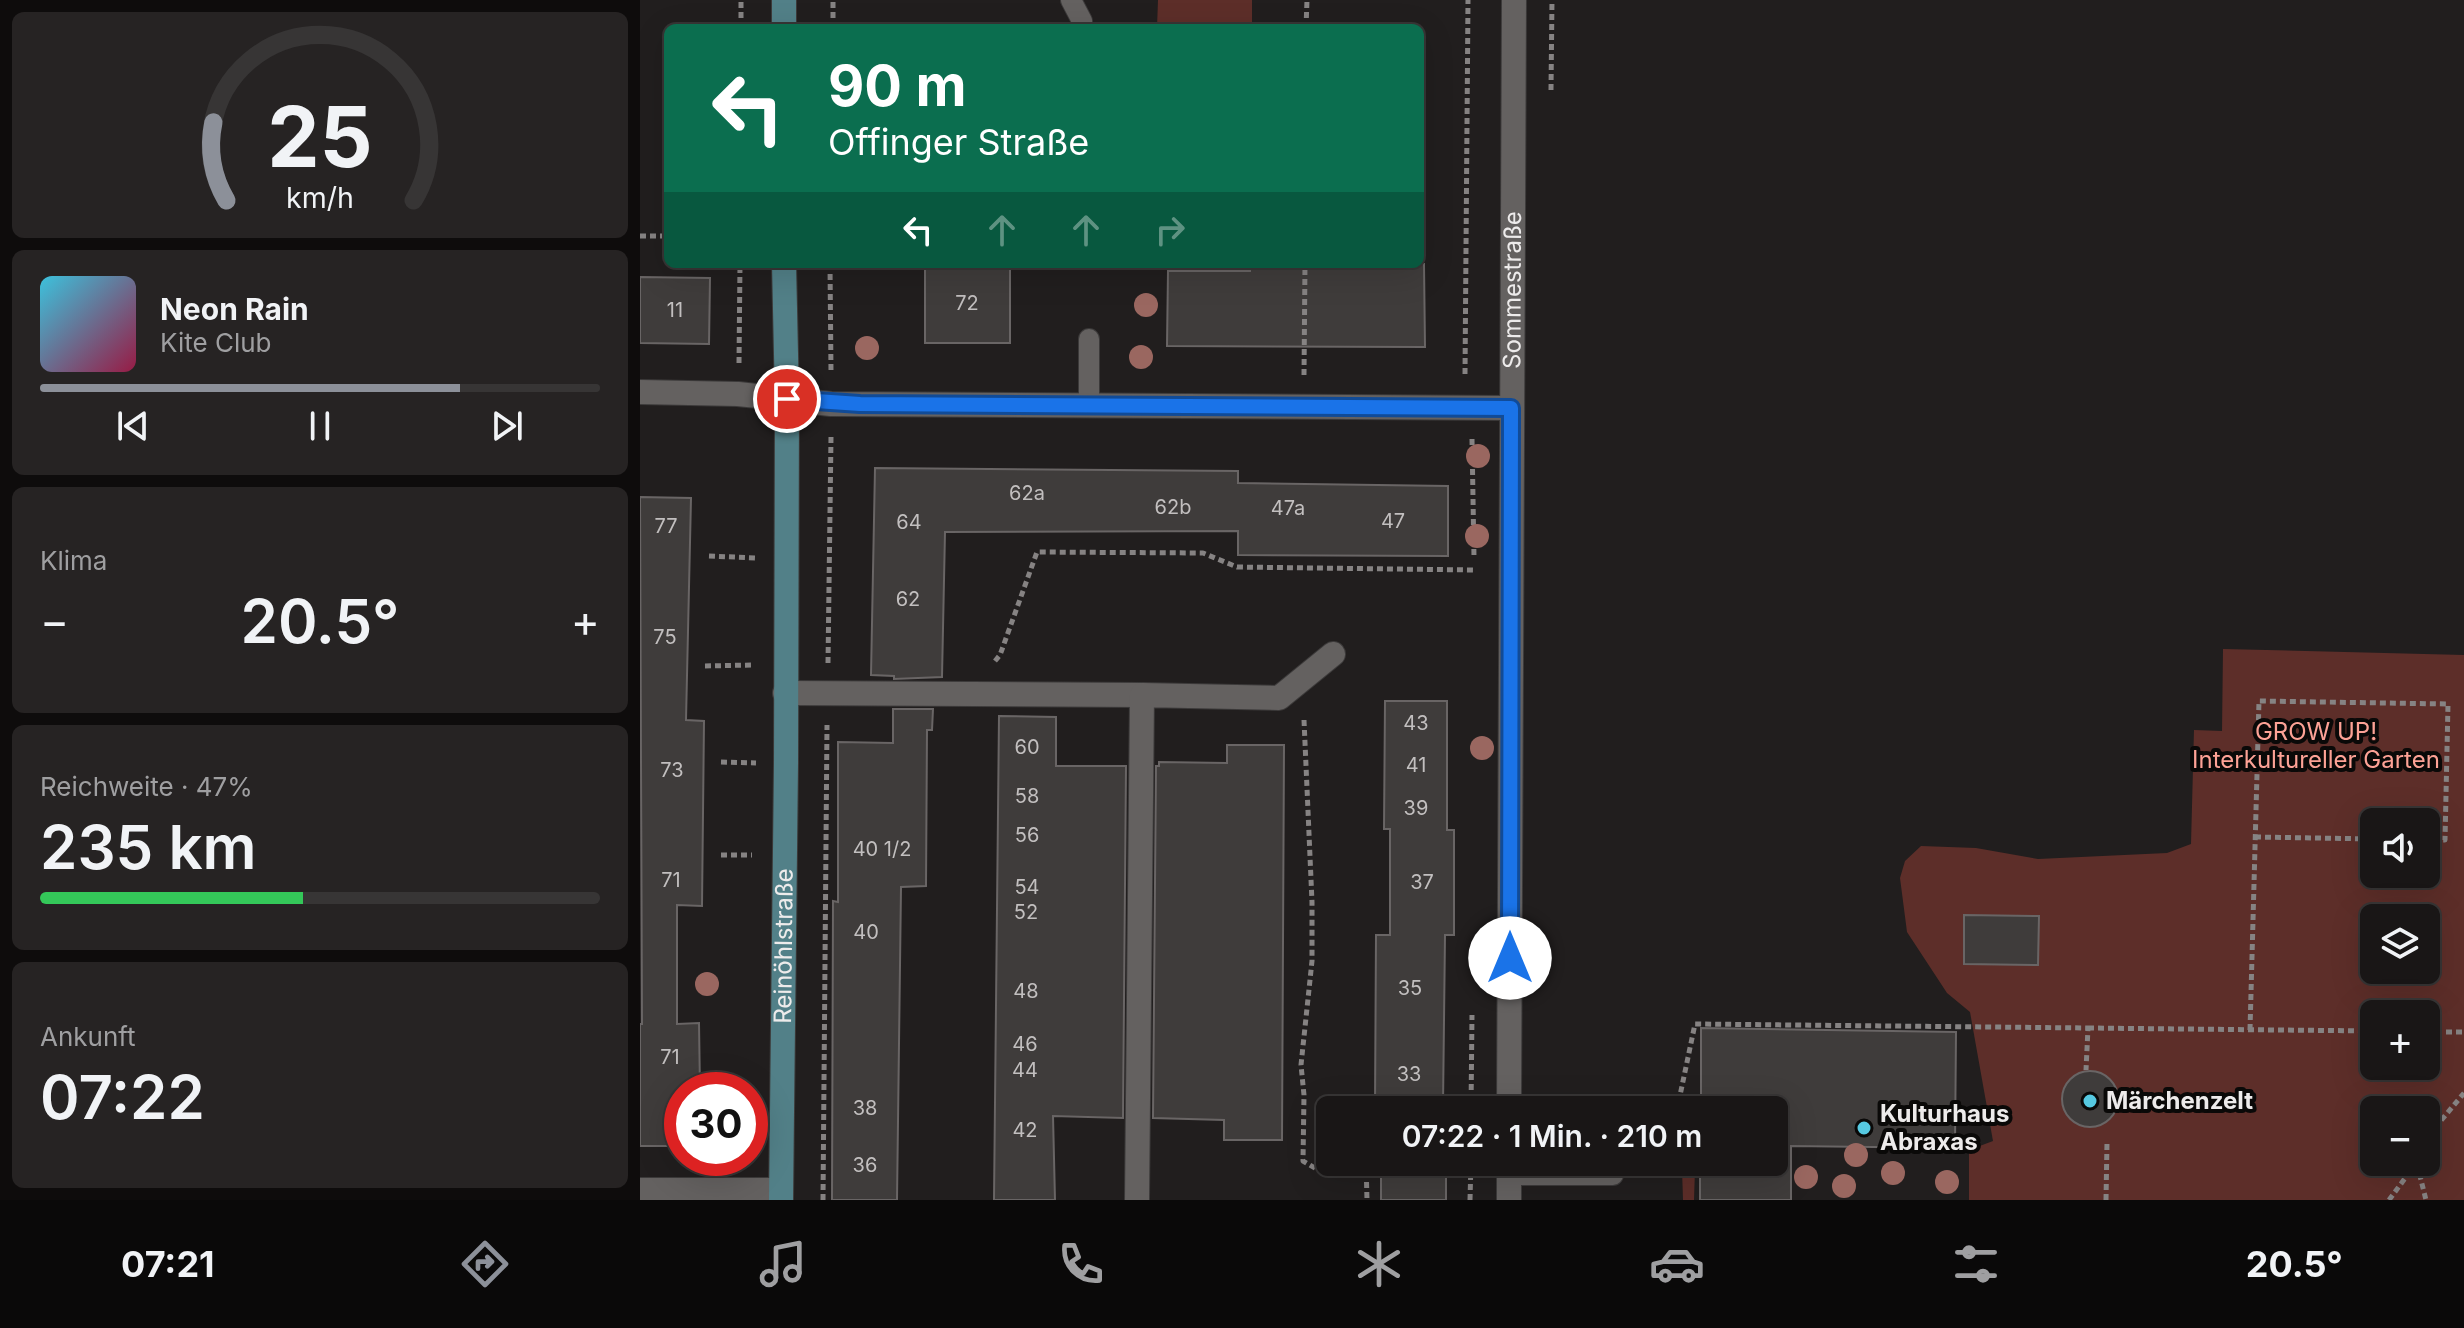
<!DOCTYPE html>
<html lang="de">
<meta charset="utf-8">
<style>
:root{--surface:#191616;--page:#262323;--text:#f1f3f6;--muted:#9f9fa1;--line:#373535;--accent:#8c9099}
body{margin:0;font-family:Inter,sans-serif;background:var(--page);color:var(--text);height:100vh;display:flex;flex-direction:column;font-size:30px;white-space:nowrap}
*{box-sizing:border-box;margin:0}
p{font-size:26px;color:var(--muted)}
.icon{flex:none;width:44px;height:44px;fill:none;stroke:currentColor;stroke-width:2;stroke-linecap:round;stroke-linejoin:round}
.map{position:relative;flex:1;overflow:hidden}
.panel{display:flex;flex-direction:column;gap:12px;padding:12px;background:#0e0c0c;width:640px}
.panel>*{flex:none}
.hud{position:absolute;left:24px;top:24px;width:760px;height:244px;border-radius:12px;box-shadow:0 8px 32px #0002,0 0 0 2px var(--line);background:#0b6e4f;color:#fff;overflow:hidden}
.fabs{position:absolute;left:1720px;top:808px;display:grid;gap:16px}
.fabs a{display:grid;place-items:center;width:80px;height:80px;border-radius:12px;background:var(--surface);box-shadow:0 8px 32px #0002,0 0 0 2px var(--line);font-size:40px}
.speed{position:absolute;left:24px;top:1072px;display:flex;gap:16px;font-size:40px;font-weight:700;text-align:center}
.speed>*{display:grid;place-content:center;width:104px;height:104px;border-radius:50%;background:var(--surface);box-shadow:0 8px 32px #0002,0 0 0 2px var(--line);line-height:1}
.speed .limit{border:12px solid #d22;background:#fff;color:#111}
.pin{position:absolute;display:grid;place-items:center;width:68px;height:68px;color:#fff;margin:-34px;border:4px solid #fff;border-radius:50%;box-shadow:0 2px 8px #0007}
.me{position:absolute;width:88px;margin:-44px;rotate:0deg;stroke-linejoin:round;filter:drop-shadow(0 0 6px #0008)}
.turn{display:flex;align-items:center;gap:28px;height:168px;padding:0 32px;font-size:36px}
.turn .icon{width:104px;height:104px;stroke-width:2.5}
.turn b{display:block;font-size:56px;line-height:68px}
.lanes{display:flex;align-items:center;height:76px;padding:0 32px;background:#0003;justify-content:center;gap:40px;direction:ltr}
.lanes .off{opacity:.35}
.big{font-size:60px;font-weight:600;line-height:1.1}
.panel .widget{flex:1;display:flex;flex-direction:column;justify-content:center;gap:12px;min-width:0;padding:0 28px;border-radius:12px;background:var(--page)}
.panel .dial{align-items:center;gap:0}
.dial svg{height:208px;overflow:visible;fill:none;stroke:var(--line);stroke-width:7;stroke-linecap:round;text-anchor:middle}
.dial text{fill:var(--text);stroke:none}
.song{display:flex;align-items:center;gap:24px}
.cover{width:96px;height:96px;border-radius:12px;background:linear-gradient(135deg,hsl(190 70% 55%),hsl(340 70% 35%))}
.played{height:8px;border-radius:4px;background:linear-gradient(90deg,var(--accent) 75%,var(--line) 75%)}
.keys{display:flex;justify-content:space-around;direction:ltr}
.heat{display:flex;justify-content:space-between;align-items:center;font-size:44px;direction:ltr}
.charge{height:12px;border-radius:6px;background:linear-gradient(90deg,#34c759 47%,var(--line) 0)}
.trip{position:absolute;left:676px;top:1096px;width:472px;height:80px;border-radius:12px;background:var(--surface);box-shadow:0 8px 32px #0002,0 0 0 2px var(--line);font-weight:600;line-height:80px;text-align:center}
.menu{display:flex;height:128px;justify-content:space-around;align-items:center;background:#0a0909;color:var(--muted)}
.menu .icon{width:56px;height:56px}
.menu .selected{color:var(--accent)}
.menu b{font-size:36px;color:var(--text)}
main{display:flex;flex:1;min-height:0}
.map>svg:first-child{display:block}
</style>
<main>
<section class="panel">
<div class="widget dial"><svg viewBox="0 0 100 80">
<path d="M14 69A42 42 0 1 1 86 69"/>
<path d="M14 69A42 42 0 0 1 9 39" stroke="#8c9099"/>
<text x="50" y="56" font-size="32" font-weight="700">25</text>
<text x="50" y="72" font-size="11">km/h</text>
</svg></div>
<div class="widget">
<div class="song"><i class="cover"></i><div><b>Neon Rain</b><p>Kite Club</p></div></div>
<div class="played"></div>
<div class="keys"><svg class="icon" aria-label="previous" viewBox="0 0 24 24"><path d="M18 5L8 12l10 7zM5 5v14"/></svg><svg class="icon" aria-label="pause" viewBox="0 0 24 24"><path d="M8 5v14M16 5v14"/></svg><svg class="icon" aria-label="next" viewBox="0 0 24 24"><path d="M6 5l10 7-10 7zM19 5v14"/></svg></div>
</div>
<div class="widget"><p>Klima</p>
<div class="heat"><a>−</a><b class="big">20.5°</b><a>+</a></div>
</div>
<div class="widget"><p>Reichweite · 47%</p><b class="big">235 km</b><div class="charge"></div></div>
<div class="widget"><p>Ankunft</p><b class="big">07:22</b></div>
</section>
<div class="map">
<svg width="1824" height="1200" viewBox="0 0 1824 1200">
<rect width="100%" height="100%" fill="#211e1e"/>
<!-- green -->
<path fill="#5d2e29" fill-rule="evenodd" d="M 518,0 L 612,0 L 612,28 L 517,28 Z
M 1583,649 L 1824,655 L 1824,1200 L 1329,1200 L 1329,1150 L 1353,1141 L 1330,1012 L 1307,993 L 1267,932 L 1260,878 L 1265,861 L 1281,846 L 1336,848 L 1398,859 L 1527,853 L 1551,844 L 1554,730 L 1582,731 ZM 1734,822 L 1786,822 L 1786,874 L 1734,874 ZM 1734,918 L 1786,918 L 1786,970 L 1734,970 ZM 1734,1014 L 1786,1014 L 1786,1066 L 1734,1066 ZM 1734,1110 L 1786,1110 L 1786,1162 L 1734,1162 Z
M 1042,1169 L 1055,1169 L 1054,1200 L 1043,1200 Z"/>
<!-- building -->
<path fill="#3f3c3b" stroke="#696565" stroke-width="2" d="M 285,264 L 370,264 L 370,343 L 285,343 Z
M 610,264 L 784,264 L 785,347 L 527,346 L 528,271 L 610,271 Z
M 0,277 L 70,278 L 69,344 L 0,343 Z
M 235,468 L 598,471 L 598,483 L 808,486 L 808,556 L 598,555 L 598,531 L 305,532 L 302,677 L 254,679 L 254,676 L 231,675 Z
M 0,497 L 51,498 L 46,720 L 64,721 L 62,906 L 37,905 L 37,1024 L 59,1023 L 60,1090 L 42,1090 L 42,1146 L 0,1146 L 0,1024 L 2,1024 Z
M 745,701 L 807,701 L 807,830 L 814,830 L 814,935 L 805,935 L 803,1106 L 806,1107 L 806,1110 L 741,1110 L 741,1107 L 735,1107 L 736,935 L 750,935 L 750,829 L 744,829 Z
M 253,709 L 293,709 L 292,730 L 287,730 L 286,886 L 261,887 L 257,1200 L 192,1200 L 193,901 L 198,902 L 198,742 L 253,743 Z
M 359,716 L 416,717 L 416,766 L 486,766 L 483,1118 L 413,1116 L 415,1200 L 354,1200 Z
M 587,745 L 644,745 L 642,1140 L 584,1140 L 584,1120 L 513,1118 L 516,766 L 519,766 L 519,762 L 587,763 Z
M 1324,915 L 1399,916 L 1398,965 L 1324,964 Z
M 1061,1028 L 1316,1032 L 1315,1148 L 1151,1146 L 1151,1200 L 1060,1200 L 1060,1162 L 1134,1162 L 1134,1110 L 1061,1110 Z
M1422 1099a28 28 0 1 1 56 0a28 28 0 1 1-56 0Z
M 741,1162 L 806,1162 L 806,1200 L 741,1200 Z"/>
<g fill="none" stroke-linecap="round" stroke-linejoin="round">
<!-- lane casing -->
<g stroke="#3c3a3a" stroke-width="22">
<path id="lane" d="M 431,0 L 442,21
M 449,407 L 449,339
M 869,1175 L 973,1175"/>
</g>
<!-- street casing -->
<g stroke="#3c3a3a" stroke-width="26">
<g id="street">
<path d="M 0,392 L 98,394 L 191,404 L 871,408"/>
<path d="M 145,693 L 502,695"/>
<path id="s1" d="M 869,1110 L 874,0"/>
<path d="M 869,1162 L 869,1200"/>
<path d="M 0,1190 L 141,1190"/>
<path d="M 497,1200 L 502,695 L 639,698 L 693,654"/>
</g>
</g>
<!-- secondary casing -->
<g stroke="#3c3a3a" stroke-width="26">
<g id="secondary">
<path d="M 144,0 L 144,28"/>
<path id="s2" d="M 141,1200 L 146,763 L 147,399 L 144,264"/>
</g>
</g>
<!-- path -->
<path stroke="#868383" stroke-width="5" stroke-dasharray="6 4" stroke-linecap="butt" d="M 101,28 L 101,0
M 193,28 L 193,0
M 666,28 L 667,0
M 911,90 L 912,0
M 0,236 L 28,236
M 190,264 L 191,371
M 99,363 L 100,264
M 825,374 L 828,0
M 664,375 L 665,264
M 832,439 L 834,557
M 69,556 L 116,558
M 355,661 L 360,655 L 397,552 L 563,553 L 597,567 L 835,570
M 188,663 L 191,437
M 65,666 L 112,665
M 664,720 L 672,902 L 672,961 L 661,1065 L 664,1095 L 663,1161 L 685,1174 L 727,1174
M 81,762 L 116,763
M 1615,837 L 1734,839
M 81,855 L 112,855
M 1448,1028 L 1734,1031
M 1610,1030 L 1619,701 L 1808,704 L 1805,840 L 1786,840
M 1786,1032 L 1824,1032
M 831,1110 L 832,1015
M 1033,1110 L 1038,1105 L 1055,1024 L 1448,1028 L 1446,1070
M 1786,1146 L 1799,1123 L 1824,1093
M 726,1162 L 727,1200
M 733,1162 L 736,1162
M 1777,1164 L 1786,1200
M 183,1200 L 187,725
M 830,1200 L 831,1162
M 1466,1200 L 1467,1142
M 1749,1200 L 1777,1162"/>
<!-- lane -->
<use href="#lane" stroke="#646160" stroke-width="20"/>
<!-- street -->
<use href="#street" stroke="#646160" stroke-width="24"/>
<!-- secondary -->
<use href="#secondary" stroke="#528088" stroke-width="24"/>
</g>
<!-- trees -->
<g fill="#9a6760">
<circle cx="506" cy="305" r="12"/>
<circle cx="227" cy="348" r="12"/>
<circle cx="501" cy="357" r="12"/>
<circle cx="838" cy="456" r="12"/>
<circle cx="837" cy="536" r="12"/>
<circle cx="842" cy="748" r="12"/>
<circle cx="67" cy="984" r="12"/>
<circle cx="1216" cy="1155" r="12"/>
<circle cx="1253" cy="1173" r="12"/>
<circle cx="1166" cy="1177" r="12"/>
<circle cx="1307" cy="1182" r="12"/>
<circle cx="1204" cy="1186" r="12"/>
</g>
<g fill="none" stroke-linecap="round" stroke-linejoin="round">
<!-- route casing -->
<g stroke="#114b97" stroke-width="20">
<path id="route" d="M 147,399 L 220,404 L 871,408 L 870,958"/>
</g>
<!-- route -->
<use href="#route" stroke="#1a73e8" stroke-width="14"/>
</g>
<!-- markers -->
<g fill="#56c9e1" stroke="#0a0908" stroke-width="3">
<circle cx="1450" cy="1101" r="8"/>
<circle cx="1224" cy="1128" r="8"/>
</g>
<g text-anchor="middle" stroke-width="8" stroke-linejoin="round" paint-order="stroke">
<!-- number labels -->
<g font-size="20" fill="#c2bfbf">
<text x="327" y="310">72</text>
<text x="35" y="317">11</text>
<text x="387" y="500">62a</text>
<text x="533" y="514">62b</text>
<text x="648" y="515">47a</text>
<text x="753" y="528">47</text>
<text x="269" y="529">64</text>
<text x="26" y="533">77</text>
<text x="268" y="606">62</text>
<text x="25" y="644">75</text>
<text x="776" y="730">43</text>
<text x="387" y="754">60</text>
<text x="776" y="772">41</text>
<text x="32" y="777">73</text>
<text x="387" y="803">58</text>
<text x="776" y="815">39</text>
<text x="387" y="842">56</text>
<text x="242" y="856">40 1/2</text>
<text x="31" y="887">71</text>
<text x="782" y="889">37</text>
<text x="387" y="894">54</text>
<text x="386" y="919">52</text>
<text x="226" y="939">40</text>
<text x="770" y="995">35</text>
<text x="386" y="998">48</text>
<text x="385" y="1051">46</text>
<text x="30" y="1064">71</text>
<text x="385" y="1077">44</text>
<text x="769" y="1081">33</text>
<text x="225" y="1115">38</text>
<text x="385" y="1137">42</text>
<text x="225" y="1172">36</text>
</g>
<!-- street labels -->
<g font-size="24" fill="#edebeb" stroke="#0a0908">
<text dy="8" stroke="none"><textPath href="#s1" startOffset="820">Sommestraße</textPath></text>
<text dy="8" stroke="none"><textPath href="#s2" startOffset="254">Reinöhlstraße</textPath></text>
</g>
<!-- park labels -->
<g font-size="24" fill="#fda296" stroke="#0a0908">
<text x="1676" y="740">GROW UP!<tspan x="1676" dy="28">Interkultureller Garten</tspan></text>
</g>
<!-- poi labels -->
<g font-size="24" font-weight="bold" fill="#edebeb" stroke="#0a0908" text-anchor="start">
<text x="1466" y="1109">Märchenzelt</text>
<text x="1240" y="1122">Kulturhaus<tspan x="1240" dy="28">Abraxas</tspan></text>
</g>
</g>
</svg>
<div class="fabs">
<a><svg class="icon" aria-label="sound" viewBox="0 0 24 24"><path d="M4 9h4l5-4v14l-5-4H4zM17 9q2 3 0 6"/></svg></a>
<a><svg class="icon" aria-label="layers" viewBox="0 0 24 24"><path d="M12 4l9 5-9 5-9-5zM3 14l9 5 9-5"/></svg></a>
<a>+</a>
<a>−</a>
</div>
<div class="speed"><div class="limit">30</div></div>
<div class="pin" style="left:147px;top:399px;background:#d93025"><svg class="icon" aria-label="arrive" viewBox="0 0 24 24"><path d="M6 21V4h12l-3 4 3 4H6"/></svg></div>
<svg class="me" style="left:870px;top:958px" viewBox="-20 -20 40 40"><circle r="19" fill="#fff"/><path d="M0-13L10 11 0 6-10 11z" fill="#1a73e8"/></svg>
<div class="trip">07:22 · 1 Min. · 210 m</div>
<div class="hud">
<div class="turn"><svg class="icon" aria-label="left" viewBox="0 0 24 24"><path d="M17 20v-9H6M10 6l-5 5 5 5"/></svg><div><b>90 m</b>Offinger Straße</div></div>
<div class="lanes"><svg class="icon" aria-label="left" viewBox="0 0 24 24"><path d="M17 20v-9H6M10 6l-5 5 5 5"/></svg><svg class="icon off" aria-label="ahead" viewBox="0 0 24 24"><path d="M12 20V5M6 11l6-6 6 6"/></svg><svg class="icon off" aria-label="ahead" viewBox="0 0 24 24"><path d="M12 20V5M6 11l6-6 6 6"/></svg><svg class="icon off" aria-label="right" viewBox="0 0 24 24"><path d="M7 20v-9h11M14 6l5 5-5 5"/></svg></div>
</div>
</div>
</main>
<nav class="menu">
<b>07:21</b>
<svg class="icon selected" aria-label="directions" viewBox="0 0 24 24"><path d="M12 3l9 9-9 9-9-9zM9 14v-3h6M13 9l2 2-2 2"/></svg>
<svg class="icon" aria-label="music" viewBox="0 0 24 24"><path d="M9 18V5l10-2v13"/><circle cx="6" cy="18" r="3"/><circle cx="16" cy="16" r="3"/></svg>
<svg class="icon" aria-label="phone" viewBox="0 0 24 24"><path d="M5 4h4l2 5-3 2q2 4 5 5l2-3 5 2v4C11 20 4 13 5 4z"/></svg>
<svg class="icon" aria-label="climate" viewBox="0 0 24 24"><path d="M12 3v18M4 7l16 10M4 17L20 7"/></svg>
<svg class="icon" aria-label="car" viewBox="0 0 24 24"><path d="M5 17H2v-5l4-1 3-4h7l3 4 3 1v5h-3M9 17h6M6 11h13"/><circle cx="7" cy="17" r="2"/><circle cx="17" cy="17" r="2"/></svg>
<svg class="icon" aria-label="filters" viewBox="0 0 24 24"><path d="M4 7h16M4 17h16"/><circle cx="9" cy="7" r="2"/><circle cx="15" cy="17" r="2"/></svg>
<b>20.5°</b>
</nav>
